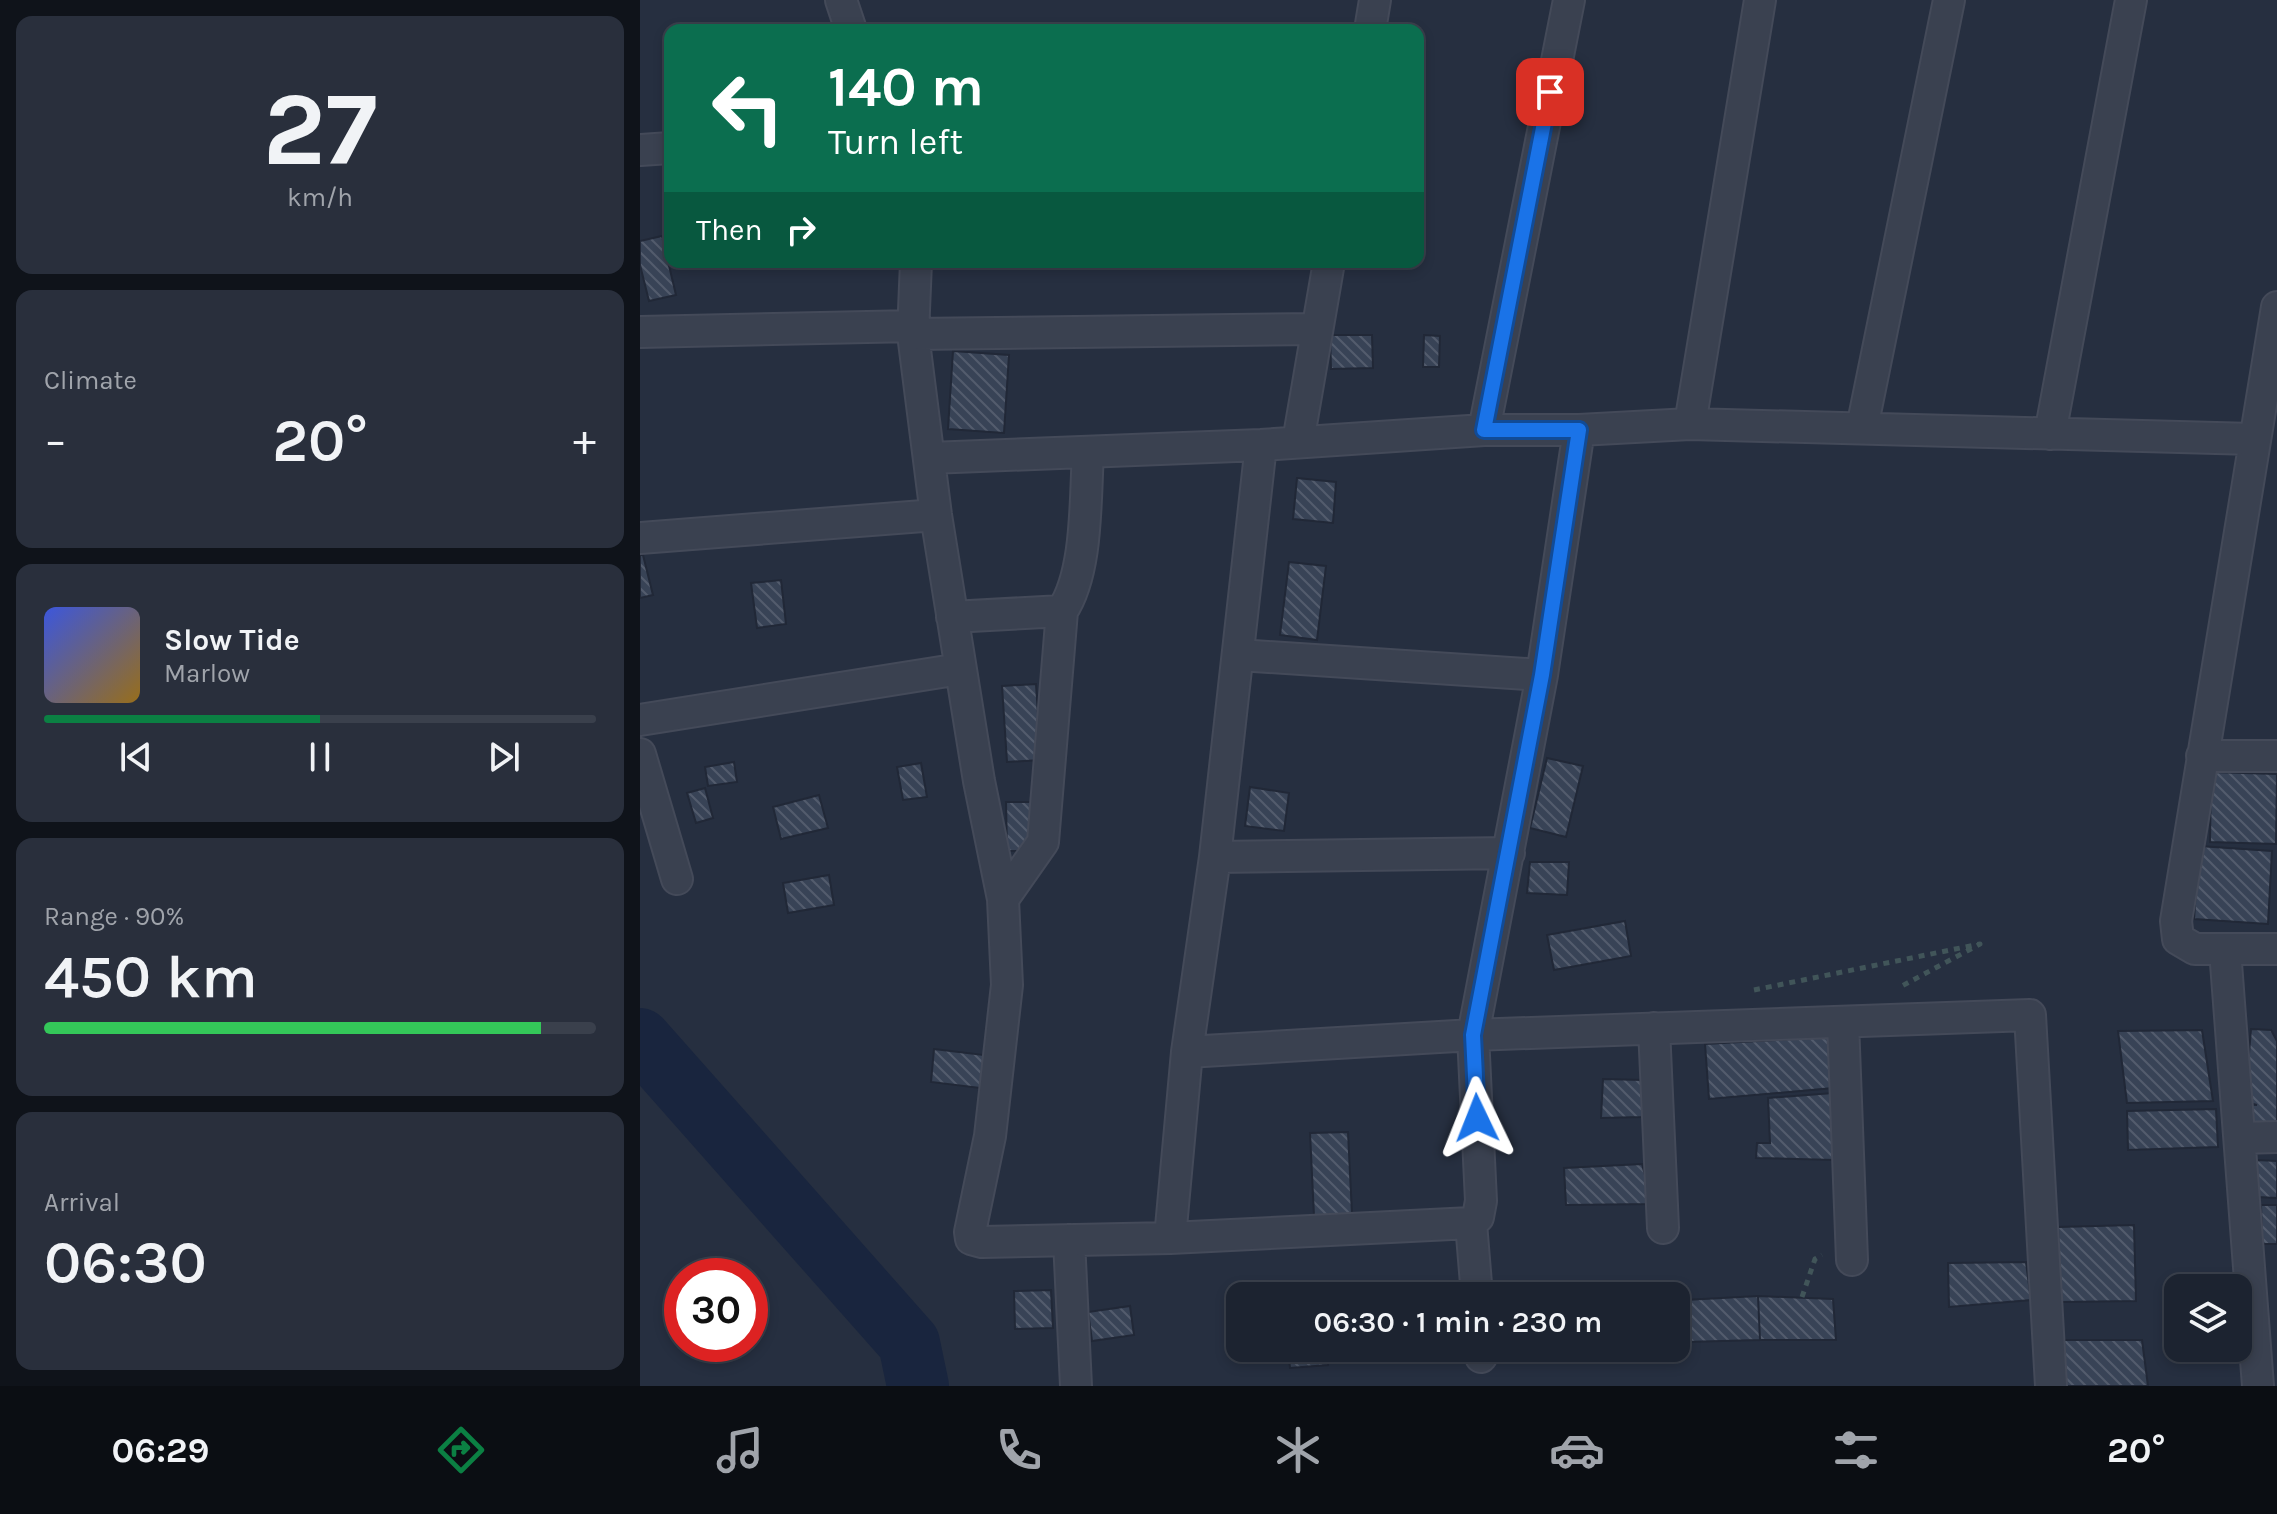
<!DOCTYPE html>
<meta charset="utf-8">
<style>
:root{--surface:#1c2330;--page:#292f3c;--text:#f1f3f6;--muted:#a0a4ab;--line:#3a404c;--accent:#0b8043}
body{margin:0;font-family:Karla,sans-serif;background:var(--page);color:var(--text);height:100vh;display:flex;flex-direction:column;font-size:30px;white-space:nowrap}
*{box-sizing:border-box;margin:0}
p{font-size:26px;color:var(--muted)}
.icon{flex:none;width:44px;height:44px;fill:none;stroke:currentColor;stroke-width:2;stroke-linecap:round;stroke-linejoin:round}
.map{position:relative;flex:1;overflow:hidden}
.side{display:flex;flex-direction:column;gap:16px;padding:16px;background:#0f131a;width:640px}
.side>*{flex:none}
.banner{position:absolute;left:24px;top:24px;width:760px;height:244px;border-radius:16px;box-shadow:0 4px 12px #0003,0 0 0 2px var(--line);background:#0b6e4f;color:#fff;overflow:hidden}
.fabs{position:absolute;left:1524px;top:1274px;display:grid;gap:16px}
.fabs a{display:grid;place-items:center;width:88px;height:88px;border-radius:16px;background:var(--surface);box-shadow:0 4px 12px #0003,0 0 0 2px var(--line);font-size:40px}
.speed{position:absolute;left:24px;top:1258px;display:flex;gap:16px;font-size:40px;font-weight:700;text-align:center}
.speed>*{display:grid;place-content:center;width:104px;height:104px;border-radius:50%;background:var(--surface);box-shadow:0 4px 12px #0003,0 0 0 2px var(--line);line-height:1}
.speed .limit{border:12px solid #d22;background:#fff;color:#111}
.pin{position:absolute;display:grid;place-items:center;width:68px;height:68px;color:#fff;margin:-34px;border-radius:16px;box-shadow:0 4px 12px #0006}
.me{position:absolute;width:88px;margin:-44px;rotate:358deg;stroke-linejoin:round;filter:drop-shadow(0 0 6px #0008)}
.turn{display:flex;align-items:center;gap:28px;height:168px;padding:0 32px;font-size:36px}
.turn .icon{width:104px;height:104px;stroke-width:2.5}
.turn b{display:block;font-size:56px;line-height:68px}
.then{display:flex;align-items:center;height:76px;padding:0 32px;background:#0003;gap:16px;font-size:30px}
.big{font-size:60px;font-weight:600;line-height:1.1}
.side .widget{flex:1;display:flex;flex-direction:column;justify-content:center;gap:12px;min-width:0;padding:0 28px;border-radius:16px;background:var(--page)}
.side .dial{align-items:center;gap:0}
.dial b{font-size:104px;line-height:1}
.song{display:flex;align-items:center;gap:24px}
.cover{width:96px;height:96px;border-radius:12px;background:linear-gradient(135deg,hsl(230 70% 55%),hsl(40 70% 35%))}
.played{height:8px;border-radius:4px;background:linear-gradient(90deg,var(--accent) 50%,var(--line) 50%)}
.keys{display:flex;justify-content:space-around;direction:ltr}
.heat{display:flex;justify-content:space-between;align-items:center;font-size:44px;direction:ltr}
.charge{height:12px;border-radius:6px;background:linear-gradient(90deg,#34c759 90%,var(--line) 0)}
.trip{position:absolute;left:586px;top:1282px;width:464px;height:80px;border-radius:16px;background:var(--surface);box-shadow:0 4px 12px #0003,0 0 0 2px var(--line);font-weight:600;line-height:80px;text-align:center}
.tab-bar{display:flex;height:128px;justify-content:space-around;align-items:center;background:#0b0e13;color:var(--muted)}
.tab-bar .icon{width:56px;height:56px}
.tab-bar .active{color:var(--accent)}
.tab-bar b{font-size:36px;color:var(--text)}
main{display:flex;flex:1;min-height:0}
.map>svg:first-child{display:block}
</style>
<main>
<section class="side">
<div class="widget dial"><b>27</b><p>km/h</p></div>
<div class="widget"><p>Climate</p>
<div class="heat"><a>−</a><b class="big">20°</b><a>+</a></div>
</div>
<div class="widget">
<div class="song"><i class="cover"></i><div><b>Slow Tide</b><p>Marlow</p></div></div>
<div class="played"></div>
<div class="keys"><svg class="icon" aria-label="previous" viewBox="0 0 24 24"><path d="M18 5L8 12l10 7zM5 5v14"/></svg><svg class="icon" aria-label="pause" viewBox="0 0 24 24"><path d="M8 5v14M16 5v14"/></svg><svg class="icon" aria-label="next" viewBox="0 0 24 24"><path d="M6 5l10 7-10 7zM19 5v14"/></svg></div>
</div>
<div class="widget"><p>Range · 90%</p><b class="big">450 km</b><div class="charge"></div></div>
<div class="widget"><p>Arrival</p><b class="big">06:30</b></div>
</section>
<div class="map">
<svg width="1637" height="1386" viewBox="0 0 1637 1386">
<defs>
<pattern id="building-back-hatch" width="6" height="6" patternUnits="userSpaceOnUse" patternTransform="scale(2)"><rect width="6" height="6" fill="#384356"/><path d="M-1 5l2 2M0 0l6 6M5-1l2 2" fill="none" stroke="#535c6d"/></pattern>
</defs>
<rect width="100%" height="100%" fill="#262f40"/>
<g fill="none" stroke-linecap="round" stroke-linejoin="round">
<!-- river -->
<path stroke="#19253e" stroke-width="62" d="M 0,1039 L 269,1343 L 278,1386"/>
</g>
<!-- building -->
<path fill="url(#building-back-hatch)" stroke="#212837" stroke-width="2" d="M 22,236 L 36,295 L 9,301 L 0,265 L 0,241 Z
M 690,335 L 732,335 L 733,368 L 691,369 Z
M 784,335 L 800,336 L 799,367 L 783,367 Z
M 313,351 L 369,355 L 364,433 L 308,429 Z
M 657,478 L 696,482 L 693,523 L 653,519 Z
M 0,555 L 3,555 L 13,595 L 0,598 Z
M 649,562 L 686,566 L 677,640 L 640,635 Z
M 141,580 L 146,624 L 117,628 L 111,583 Z
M 396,684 L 401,760 L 367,762 L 362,686 Z
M 907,758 L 943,766 L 926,837 L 890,828 Z
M 94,762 L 97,782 L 68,786 L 65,767 Z
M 281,763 L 287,797 L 263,800 L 257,767 Z
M 1571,772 L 1637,774 L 1636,844 L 1570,842 Z
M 610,787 L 649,793 L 644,831 L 605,826 Z
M 65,788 L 73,818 L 56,823 L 47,793 Z
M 179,795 L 188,828 L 141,839 L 133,807 Z
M 366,802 L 394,802 L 395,851 L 367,851 Z
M 1559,846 L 1632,851 L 1628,924 L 1554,919 Z
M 890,862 L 929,862 L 927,895 L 887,893 Z
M 189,875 L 194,905 L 148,913 L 143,883 Z
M 985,921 L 991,956 L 914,970 L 907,935 Z
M 1611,1029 L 1631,1030 L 1637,1041 L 1637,1130 L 1600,1127 L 1602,1104 L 1617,1105 L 1605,1102 Z
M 1562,1030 L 1573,1101 L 1487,1103 L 1478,1031 Z
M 1188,1037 L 1193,1088 L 1069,1099 L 1065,1044 Z
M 294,1049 L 344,1055 L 340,1088 L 291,1082 Z
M 963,1079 L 1003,1080 L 1002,1117 L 961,1118 Z
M 1193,1093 L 1194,1160 L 1116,1158 L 1117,1143 L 1130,1143 L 1128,1098 Z
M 1576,1109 L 1578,1147 L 1488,1150 L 1487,1111 Z
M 708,1132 L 712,1214 L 674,1216 L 670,1133 Z
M 1617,1160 L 1637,1161 L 1637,1198 L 1617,1197 Z
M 1002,1164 L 1013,1204 L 926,1205 L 924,1168 Z
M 1621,1205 L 1637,1205 L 1637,1244 L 1622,1244 Z
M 1494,1225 L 1496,1301 L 1420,1302 L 1418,1227 Z
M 1386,1262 L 1391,1300 L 1309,1307 L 1308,1263 Z
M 897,1281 L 898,1296 L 854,1296 L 853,1284 Z
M 411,1290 L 413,1328 L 375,1329 L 374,1291 Z
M 1118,1296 L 1120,1340 L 1045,1342 L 1045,1300 Z
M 1118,1296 L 1193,1299 L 1196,1340 L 1120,1340 Z
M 490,1306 L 494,1335 L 452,1341 L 448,1312 Z
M 1424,1340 L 1502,1340 L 1508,1386 L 1425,1386 Z
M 648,1348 L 687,1348 L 688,1365 L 650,1368 Z
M 726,1348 L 763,1348 L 763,1357 L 726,1360 Z
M 854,1348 L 905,1348 L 905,1355 L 855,1357 Z"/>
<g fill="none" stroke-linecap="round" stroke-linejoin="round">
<!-- street casing -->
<g stroke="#444a59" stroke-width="34">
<path id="street" d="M 201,0 L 211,30
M 730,30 L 735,0
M 0,150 L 30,148
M 276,262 L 273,334 L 296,515 L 339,781 L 363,899 L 367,985 L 350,1136 L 330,1232 L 331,1239 L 342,1242 L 530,1238 L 831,1223 L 838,1217 L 841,1201 L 833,1035 L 902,675 L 939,430
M 1637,307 L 1536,921 L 1538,939 L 1555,949 L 1637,949
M 0,332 L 274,326
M 273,334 L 677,329
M 1050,424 L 1120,0
M 1222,428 L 1309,0
M 844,430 L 929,0
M 1410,434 L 1491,0
M 658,442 L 689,262
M 290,458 L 621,445 L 844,430 L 939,430 L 1050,424 L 1613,439
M 0,538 L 296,515
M 312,617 L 422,611 C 448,572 445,500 448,453
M 599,655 L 902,675
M 0,720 L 320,669
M 0,754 L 37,879
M 1562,756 L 1637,756
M 575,857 L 869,853
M 363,899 L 403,842 L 422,611
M 1585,950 L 1618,1386
M 1203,1022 L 1212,1260
M 1014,1028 L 1023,1228
M 547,1052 L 833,1035 L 1390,1015 L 1411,1386
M 1600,1138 L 1637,1137
M 831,1223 L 837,1296
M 530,1238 L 547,1052 L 575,857 L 621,445
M 429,1240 L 436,1386
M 840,1348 L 841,1357"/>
</g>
<!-- path -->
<path stroke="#415559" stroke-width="5" stroke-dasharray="6 6" stroke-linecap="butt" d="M 1114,990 L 1340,944 L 1260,987
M 1162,1297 L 1175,1259 L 1182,1255"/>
<!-- street -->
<use href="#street" stroke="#3a4150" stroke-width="30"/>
</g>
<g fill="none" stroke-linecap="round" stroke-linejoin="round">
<!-- route casing -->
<g stroke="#114b97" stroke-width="20">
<path id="route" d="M 837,1118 L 833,1035 L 902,675 L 939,430 L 844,430 L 910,92"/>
</g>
<!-- route -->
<use href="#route" stroke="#1a73e8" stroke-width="14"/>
</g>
</svg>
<div class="fabs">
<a><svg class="icon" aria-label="layers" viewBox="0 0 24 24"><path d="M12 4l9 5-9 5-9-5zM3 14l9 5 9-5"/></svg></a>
</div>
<div class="speed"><div class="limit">30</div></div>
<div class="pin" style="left:910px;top:92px;background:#d93025"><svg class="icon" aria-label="arrive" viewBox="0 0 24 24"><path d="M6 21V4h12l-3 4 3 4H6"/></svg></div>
<svg class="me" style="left:837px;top:1118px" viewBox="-20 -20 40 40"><path d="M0-17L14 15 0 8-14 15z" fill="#1a73e8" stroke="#fff" stroke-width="4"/></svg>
<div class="trip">06:30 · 1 min · 230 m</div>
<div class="banner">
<div class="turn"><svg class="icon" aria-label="left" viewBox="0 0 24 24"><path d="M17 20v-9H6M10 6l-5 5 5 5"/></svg><div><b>140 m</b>Turn left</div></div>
<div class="then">Then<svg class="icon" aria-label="right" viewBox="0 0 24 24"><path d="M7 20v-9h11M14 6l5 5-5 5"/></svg></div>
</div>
</div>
</main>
<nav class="tab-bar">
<b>06:29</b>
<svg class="icon active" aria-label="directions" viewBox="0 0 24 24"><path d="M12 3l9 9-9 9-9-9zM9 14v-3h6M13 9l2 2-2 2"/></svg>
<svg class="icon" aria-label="music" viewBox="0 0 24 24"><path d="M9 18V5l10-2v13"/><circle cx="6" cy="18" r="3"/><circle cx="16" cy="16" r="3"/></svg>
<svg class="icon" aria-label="phone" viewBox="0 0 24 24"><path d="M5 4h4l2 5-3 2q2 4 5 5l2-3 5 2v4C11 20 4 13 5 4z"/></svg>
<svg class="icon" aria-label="climate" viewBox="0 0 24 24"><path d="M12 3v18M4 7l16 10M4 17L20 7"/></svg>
<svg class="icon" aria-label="car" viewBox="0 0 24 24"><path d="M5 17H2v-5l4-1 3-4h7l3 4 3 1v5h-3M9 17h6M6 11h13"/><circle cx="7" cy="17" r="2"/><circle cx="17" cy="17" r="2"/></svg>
<svg class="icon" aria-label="filters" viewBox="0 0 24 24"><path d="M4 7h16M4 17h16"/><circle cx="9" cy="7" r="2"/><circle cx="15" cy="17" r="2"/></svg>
<b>20°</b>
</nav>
